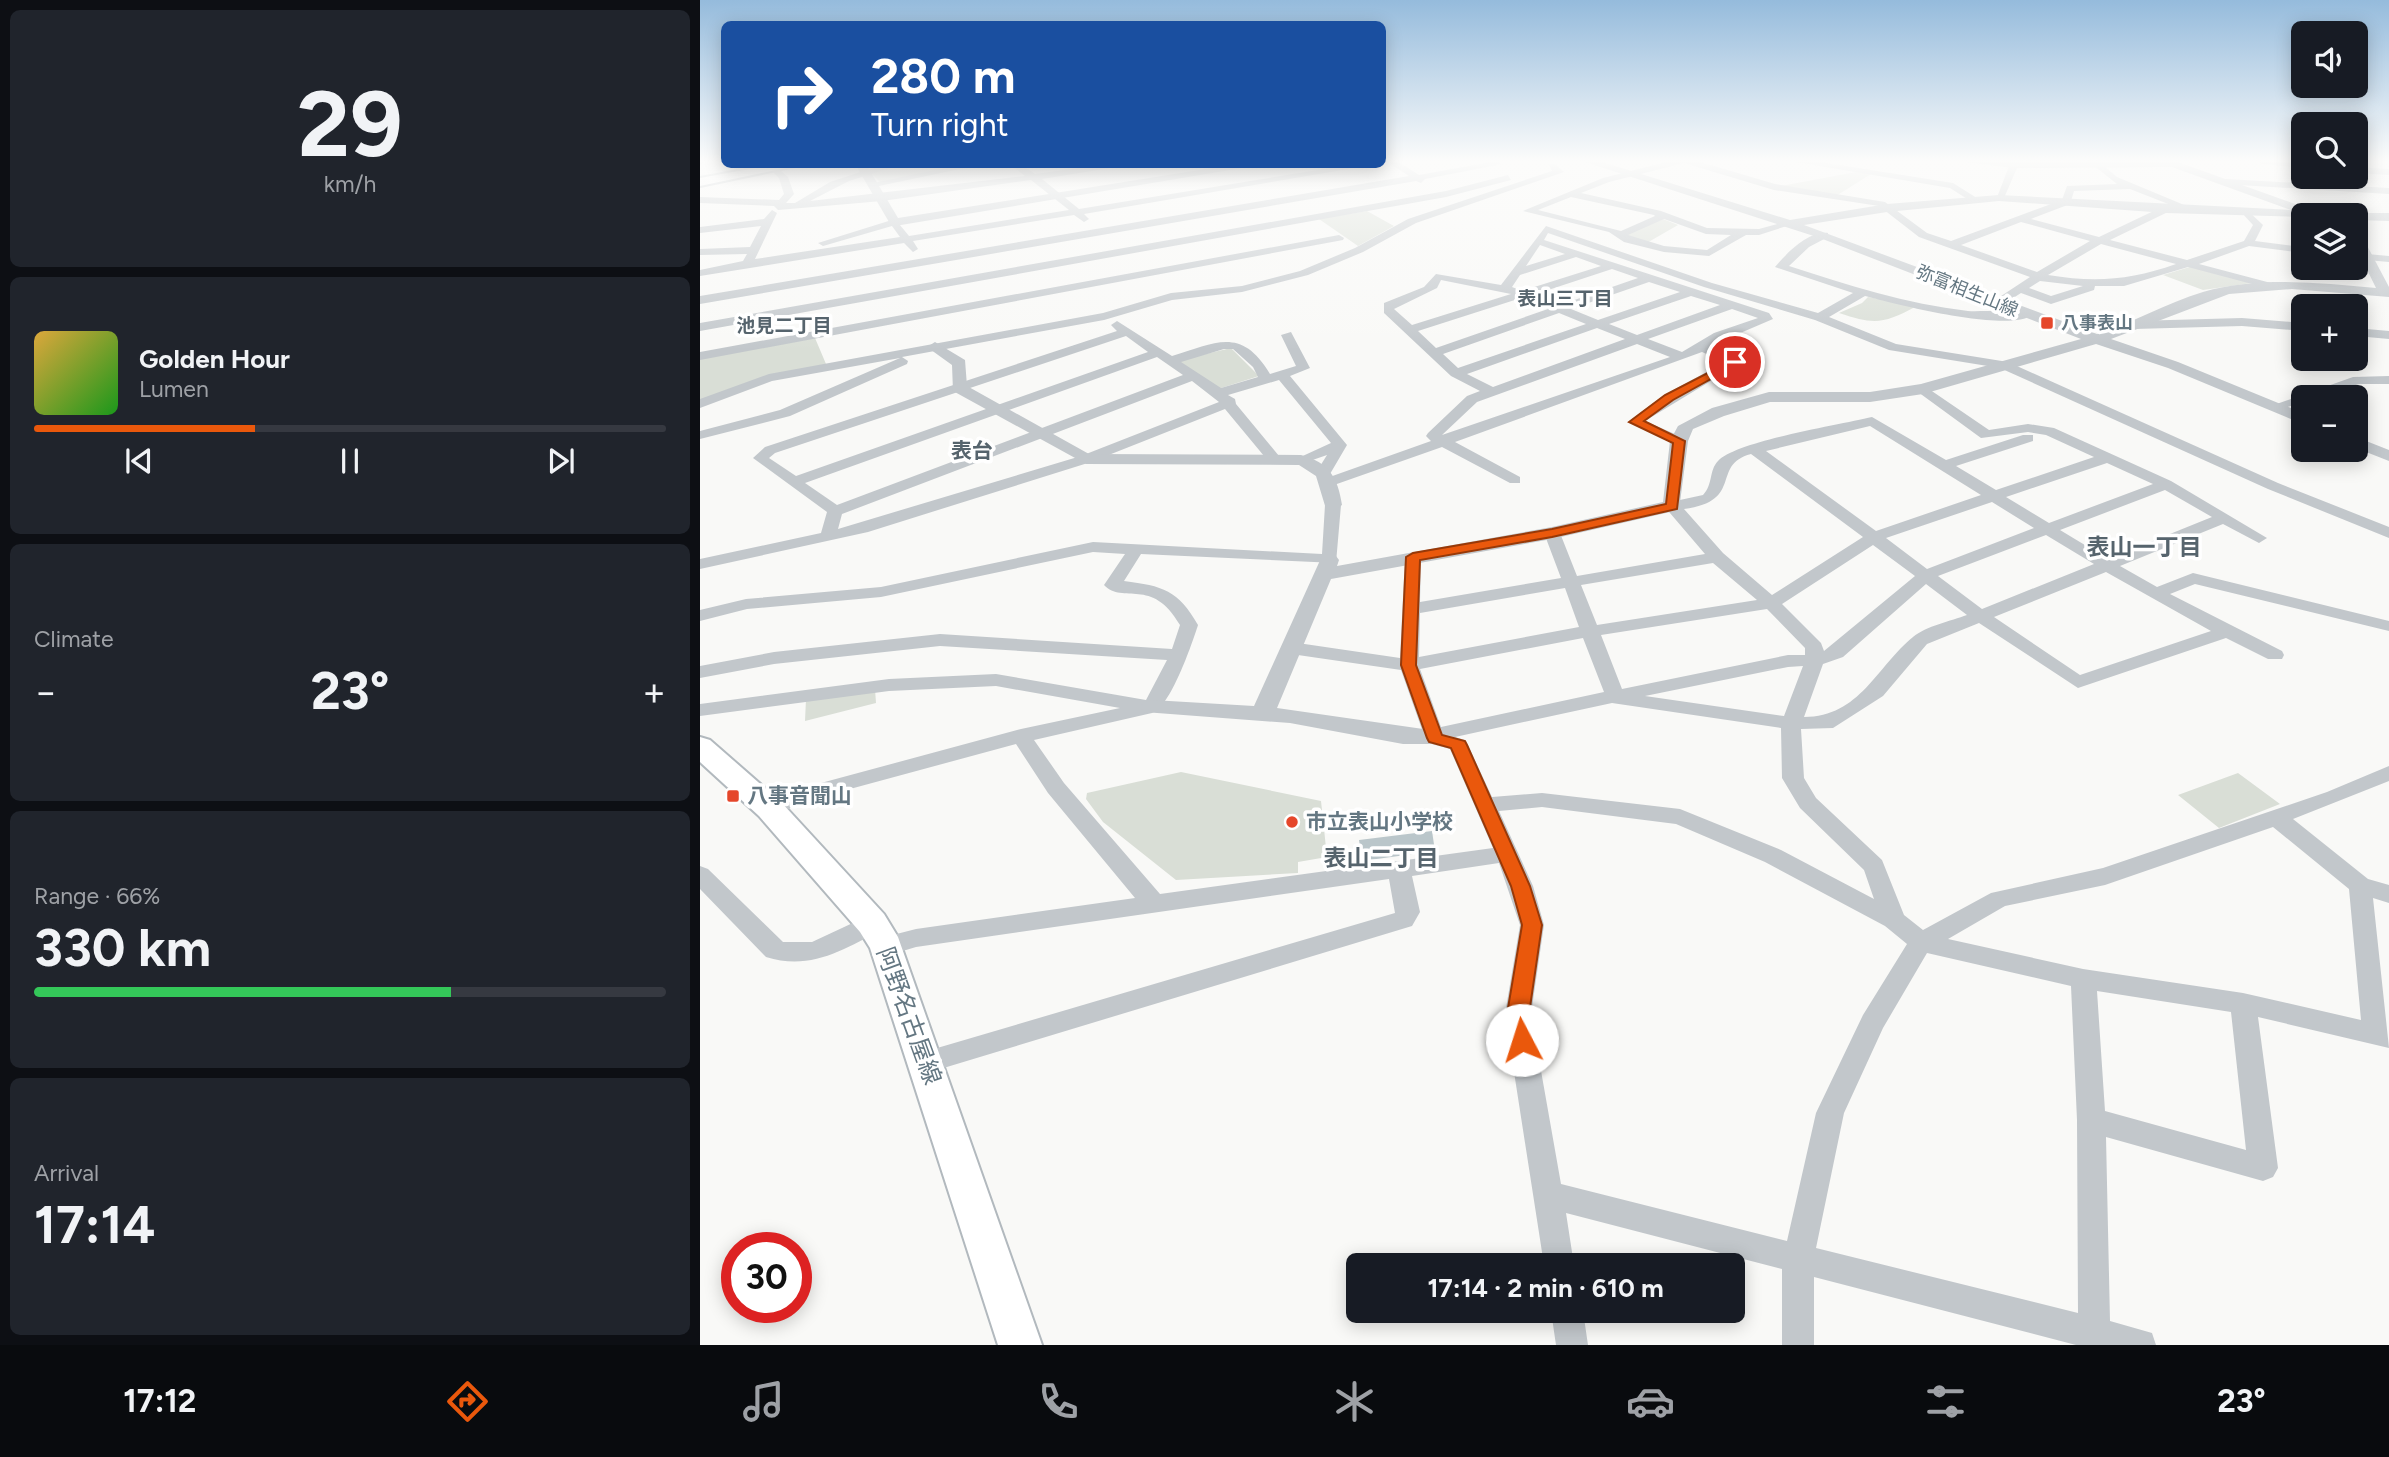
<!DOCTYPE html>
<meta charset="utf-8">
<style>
:root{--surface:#171b24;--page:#20242c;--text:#f1f3f6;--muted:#9ea1a6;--line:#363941;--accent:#ea580c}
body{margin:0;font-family:Figtree,"Noto Sans JP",sans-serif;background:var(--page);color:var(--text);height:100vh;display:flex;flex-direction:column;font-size:26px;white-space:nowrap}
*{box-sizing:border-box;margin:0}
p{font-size:23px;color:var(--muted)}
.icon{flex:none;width:38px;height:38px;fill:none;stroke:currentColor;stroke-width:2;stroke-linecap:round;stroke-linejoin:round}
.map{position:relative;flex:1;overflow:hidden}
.sheet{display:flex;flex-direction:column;gap:10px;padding:10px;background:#0d0f14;width:700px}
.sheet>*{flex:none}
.hud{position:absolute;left:21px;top:21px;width:665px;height:147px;border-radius:10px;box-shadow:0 4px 18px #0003;background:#1a4fa0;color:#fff;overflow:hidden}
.fabs{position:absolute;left:1591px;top:21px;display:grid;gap:14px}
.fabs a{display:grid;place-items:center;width:77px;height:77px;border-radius:10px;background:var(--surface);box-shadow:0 4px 18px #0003;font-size:35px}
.speed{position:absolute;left:21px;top:1232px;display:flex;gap:14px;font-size:35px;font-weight:700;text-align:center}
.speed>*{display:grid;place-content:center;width:91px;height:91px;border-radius:50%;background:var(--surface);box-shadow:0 4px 18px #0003;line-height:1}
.speed .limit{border:10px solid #d22;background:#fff;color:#111}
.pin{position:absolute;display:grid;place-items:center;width:60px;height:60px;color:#fff;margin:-30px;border:4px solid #fff;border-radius:50%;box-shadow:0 2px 7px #0007}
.me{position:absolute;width:77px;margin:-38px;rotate:355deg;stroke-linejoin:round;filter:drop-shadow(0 0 5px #0008)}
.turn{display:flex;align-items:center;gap:24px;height:147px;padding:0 35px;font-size:32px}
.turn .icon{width:91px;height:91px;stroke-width:2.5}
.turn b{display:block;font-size:49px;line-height:60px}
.big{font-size:52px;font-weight:700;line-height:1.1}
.sheet .tile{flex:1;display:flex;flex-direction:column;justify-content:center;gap:10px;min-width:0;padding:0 24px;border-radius:10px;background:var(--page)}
.sheet .dial{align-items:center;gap:0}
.dial b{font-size:91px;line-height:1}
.song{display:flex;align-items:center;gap:21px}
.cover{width:84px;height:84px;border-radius:10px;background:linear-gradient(135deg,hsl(40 70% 55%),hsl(120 70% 35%))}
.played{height:7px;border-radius:4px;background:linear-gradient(90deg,var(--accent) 35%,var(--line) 35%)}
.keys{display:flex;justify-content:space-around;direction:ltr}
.heat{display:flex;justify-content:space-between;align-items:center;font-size:38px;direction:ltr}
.charge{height:10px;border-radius:5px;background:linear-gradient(90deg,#34c759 66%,var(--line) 0)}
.trip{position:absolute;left:646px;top:1253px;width:399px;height:70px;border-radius:10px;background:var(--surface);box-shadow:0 4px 18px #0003;font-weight:700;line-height:70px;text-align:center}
.dock{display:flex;height:112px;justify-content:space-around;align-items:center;background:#090b0e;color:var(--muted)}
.dock .icon{width:49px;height:49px}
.dock .current{color:var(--accent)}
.dock b{font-size:32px;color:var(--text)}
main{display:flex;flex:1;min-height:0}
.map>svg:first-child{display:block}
</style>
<main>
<section class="sheet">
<div class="tile dial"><b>29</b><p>km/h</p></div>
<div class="tile">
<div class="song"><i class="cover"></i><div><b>Golden Hour</b><p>Lumen</p></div></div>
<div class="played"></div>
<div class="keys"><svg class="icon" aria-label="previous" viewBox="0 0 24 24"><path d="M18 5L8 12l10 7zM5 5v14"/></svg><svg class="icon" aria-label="pause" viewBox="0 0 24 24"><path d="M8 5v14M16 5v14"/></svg><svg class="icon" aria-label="next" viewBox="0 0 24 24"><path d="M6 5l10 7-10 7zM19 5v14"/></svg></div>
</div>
<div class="tile"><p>Climate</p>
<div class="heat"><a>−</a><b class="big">23°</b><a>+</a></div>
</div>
<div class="tile"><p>Range · 66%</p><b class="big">330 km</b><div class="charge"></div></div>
<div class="tile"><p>Arrival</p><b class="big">17:14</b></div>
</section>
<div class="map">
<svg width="1689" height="1345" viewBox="0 0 1689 1345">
<rect width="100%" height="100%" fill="#f9f9f7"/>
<!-- green -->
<path fill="#d9ded6" d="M 204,165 L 275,165 L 180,182 L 170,172 Z
M 1156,172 L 1171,174 L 1136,196 L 1081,186 Z
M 667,211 L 694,226 L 658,246 L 619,219 Z
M 963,219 L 978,225 L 945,244 L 923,235 Z
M 1493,266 L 1552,283 L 1503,290 L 1463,275 Z
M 1168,297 L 1217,306 C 1183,324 1175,325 1139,313 L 1162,303 Z
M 115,338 L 126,364 L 0,400 L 0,359 Z
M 531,348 L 559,376 L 518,389 L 476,361 Z
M 175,689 L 176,703 L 105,721 L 106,699 Z
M 481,772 L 621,801 L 627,857 L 598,862 L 598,873 L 476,880 L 403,822 L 386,799 L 387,793 Z
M 1538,773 L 1580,804 L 1519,828 L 1478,795 Z"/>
<!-- water -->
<path fill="#bac6ca" d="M 732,831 L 735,851 L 662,861 L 659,840 Z"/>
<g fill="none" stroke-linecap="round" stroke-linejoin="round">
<!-- secondary casing -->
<g stroke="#b2b9be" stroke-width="4">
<path id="secondary" d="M 76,164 L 105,164 L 0,186 L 0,178 Z
M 0,737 L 10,740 L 81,802 L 184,914 L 198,937 L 342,1345 L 298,1345 L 170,948 L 160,932 L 59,816 L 0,762 Z"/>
</g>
<!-- minor -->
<path fill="#c2c7cb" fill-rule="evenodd" d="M 0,161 L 5,161 L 0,165 Z
M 686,161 L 697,161 L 719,175 L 796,161 L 802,164 L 725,179 L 721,183 L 716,181 L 0,304 L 0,296 L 709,176 Z
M 970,161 L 997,161 L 1075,184 L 1185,202 L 1227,233 L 1251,241 L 1362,200 L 1367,186 L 1417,184 L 1388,161 L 1398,161 L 1417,177 L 1489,207 L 1481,209 L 1430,189 L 1374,191 L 1370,204 L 1331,219 L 1399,237 L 1462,207 L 1470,207 L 1470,211 L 1410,240 L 1487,260 L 1544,241 L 1553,225 L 1541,212 L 1546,209 L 1563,225 L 1555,241 L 1603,247 L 1603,253 L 1549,246 L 1499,264 L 1571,283 L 1571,287 L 1567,288 L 1488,267 L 1424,286 L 1395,286 L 1394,290 L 1351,304 L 1321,293 L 1299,307 L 1293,303 L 1295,300 L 1330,277 L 1219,237 L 1179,206 L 1074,190 L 984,163 L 909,182 L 881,193 L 961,211 L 1007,228 L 1059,229 L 1088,221 L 1093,224 L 1059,235 L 1046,235 L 1009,256 L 964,252 L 924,242 L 909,232 L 823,211 L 903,178 ZM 871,197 L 954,215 L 955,216 L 921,231 L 838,210 ZM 964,219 L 1006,234 L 1031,235 L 1007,250 L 964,246 L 928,235 ZM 1321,222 L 1390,241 L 1337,272 L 1261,245 ZM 1401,244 L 1476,264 C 1430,280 1396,283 1348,275 ZM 1340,281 L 1383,286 L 1351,296 L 1329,288 Z
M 1090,161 L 1114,161 L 1253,183 L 1280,200 L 1272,202 L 1250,188 Z
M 1311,161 L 1320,161 L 1304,198 L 1296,200 Z
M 1558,161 L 1603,162 L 1603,168 L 1562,164 Z
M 30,164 L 40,164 L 46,171 L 38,173 Z
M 185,164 L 203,164 L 149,181 L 110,201 L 325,176 L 310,164 L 321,164 L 335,174 L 407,164 L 435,164 L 342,179 L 379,209 L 654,164 L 678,164 L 384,214 L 389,219 L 384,222 L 374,215 L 213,241 L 218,249 L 213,252 L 204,243 L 0,276 L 0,270 L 43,261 L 47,254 L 0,255 L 0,249 L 50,247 L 61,226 L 0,233 L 0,227 L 64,219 L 72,210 L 77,213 L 55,259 L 200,237 L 192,226 L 123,246 L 118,243 L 195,219 L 209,236 L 369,210 L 331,180 L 182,201 L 78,210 L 74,206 L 0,203 L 0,197 L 79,200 L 84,194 L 79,178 L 70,169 L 75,166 L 88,177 L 94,194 L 86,203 L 95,203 L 130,182 Z
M 263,164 L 284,164 L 174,187 L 169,184 Z
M 849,164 L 855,164 L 864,172 L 716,223 L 663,252 L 608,275 L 542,292 L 472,300 L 404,320 L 202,357 L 208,361 L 207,364 L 90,416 L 0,439 L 0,431 L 80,410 L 200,358 L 72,381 L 0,408 L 0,399 L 69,374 L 403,313 L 471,293 L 542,286 L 600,271 L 655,248 L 708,219 L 852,171 Z
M 1656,167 L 1689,169 L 1689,175 L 1656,173 Z
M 808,175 L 811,180 L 746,197 L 0,331 L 0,323 L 746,191 Z
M 1526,179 L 1689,188 L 1689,194 L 1523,184 Z
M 846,226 L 1012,283 L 1118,313 L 1153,293 L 1075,267 C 1087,253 1108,231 1128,233 L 1128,237 L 1109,247 L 1089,266 C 1147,285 1207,304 1268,311 C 1283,312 1323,308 1332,315 C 1308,333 1195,304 1165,296 L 1129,317 L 1196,344 L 1308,362 L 1578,483 L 1689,527 L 1689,538 L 1568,489 L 1300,368 L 1189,350 L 1115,320 L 1004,287 L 848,233 L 844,240 L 1069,313 L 1073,319 L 1010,346 L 1042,362 L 945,421 L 984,438 L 984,444 L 974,444 L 928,422 L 964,395 L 1025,362 L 1002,352 L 755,442 L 820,477 L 820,483 L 810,483 L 742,447 L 634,485 L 624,485 L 624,479 L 731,441 L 726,436 L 728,433 L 767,396 L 780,391 L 751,376 L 684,313 L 684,303 L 724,287 L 736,274 L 801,285 ZM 840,245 L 865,254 L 826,266 ZM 876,257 L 901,266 L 822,291 L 812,287 L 820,275 ZM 912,269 L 938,278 L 860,305 L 833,295 ZM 741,280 L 811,294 L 712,325 L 694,309 L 737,288 ZM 949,282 L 980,292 L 898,320 L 871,309 ZM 991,296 L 1020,305 L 937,335 L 909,324 ZM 821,298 L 848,309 L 736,348 L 718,331 ZM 1032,309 L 1058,318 L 1014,333 L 982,352 L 948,339 ZM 859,313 L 886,324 L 758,368 L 743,354 ZM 897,328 L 925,339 L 793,387 L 767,374 ZM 937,344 L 970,357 L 742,435 L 777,402 Z
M 639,235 L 644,238 L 643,240 L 0,360 L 0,352 Z
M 1656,253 L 1689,256 L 1689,262 L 1656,259 Z
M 1542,318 L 1603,323 L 1603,331 L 1542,326 L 1434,329 L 1428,325 L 1434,321 Z
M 417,321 L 472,356 C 516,343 541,326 570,374 L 596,366 L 581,335 L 591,332 L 610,368 L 590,376 L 647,445 L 630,474 L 620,474 L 617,471 L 627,455 L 601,464 L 594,460 L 631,443 L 579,380 L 528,395 L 535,399 L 536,404 L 579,456 L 579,462 L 569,462 L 525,409 L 391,462 L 168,532 L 0,569 L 0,559 L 121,533 L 127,512 L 53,458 L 65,447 L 417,331 L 411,325 ZM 426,336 L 448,352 L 96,476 L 69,458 L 75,453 ZM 524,349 L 533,349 L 553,367 L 558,377 L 521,388 L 481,362 ZM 457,357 L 483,375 L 137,505 L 105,483 ZM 492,381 L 519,402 L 381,456 L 138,529 L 142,514 Z
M 1656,328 L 1689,331 L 1689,339 L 1656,336 Z
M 1689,376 L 1689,384 L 1659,384 L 1617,397 L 1603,397 L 1603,402 L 1575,411 L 1568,407 L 1653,377 Z
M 1223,385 L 1289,430 L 1328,424 L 1354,428 L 1471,481 L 1567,538 L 1559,543 L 1523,524 L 1420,566 L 1457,587 L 1493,573 L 1689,621 L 1689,631 L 1495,584 L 1470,594 L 1582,651 L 1584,655 L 1582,659 L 1568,659 L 1526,638 L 1378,688 L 1279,623 L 1227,644 L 1183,696 L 1133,728 L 1101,729 L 1104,778 L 1116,798 L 1182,860 L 1204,915 L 1223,930 L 1291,893 L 1403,868 L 1627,792 L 1689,766 L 1689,781 L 1593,819 L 1668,879 L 1689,885 L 1689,903 L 1673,898 L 1689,1048 L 1558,1017 L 1578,1168 L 1573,1177 L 1563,1181 L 1406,1137 L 1410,1321 L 1452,1333 L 1456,1345 L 1376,1345 L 1114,1277 L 1114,1345 L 1082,1345 L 1082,1269 L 866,1213 L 874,1265 L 844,1265 L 805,1014 L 820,925 L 799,863 L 712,876 L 720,912 L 712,926 L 227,1073 L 217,1070 L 213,1062 L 217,1054 L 227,1051 L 695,913 L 689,879 L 216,947 L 186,956 L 177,953 L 174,946 L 177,939 L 216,929 L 435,898 L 348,793 L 316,744 L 102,802 L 78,814 L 62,814 L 59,809 L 62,804 L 95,790 L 321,729 L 420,708 L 296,686 L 189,691 L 0,716 L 0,704 L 189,679 L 296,674 L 446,700 L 467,660 L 240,646 L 74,664 L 0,678 L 0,666 L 74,652 L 240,634 L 472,649 L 480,625 C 452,576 423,605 404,585 L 425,554 L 393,552 L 181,597 L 47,609 L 0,621 L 0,610 L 46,599 L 181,587 L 393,542 L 622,554 L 625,505 L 633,500 L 641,505 L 636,563 L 441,554 L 424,581 C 463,586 478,590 498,625 C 492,644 470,708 452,713 L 334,740 L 364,783 L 460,894 L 793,848 L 750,749 L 728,743 L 725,738 L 701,670 L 591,654 L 582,648 L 584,644 L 591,642 L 700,658 L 705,557 L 713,552 L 721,557 L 720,602 L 861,578 L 844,533 L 852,528 L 860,533 L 877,576 L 1005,554 L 964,506 L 966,503 L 1003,495 C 1013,485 1009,470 1018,461 C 1037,441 1139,425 1172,417 L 1246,460 L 1323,435 L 1333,435 L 1333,441 L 1256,466 L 1296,490 L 1394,457 L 1346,435 L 1328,432 L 1281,438 L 1218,392 L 1216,389 ZM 1170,426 L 1281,495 L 1176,531 L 1066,451 ZM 1051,454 L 1163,537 L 1072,595 L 1023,553 L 984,509 C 1045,501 1010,465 1051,454 ZM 1407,463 L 1453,484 L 1349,523 L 1306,497 ZM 1465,490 L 1512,517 L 1408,559 L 1360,530 ZM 1292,502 L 1334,528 L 1227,569 L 1186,538 ZM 1346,535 L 1394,564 L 1282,609 L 1238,576 ZM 1173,545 L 1215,576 L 1124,651 L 1121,643 L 1082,604 ZM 1013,563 L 1057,600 L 897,625 L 881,585 ZM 1406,572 L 1511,631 L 1380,675 L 1294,617 ZM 1226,584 L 1267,615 C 1251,621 1226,626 1213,637 C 1177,666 1160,717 1104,717 L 1123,664 L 1143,657 ZM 865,588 L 879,627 L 719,657 L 720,613 ZM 1067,609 L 1105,648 L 1105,655 L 1088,655 L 922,689 L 901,635 ZM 883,638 L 904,692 L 741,727 L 720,669 ZM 1103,666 L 1084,716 L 945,696 L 1088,667 ZM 912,703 L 1081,728 L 1082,778 L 1100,808 L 1164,870 L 1174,899 L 1081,850 L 980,809 L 842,793 L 792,797 L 768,745 L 765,740 L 755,737 ZM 842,807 L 976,824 L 1065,862 L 1185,926 L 1207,944 L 1163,1015 L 1116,1113 L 1087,1241 L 861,1184 L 831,1014 L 844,925 L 833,886 L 799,811 ZM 1573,827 L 1649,889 L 1661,1020 L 1543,993 L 1383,969 L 1248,939 L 1305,906 L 1405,885 ZM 1227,953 L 1371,986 L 1377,1120 L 1378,1313 L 1116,1248 L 1144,1113 L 1183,1028 ZM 1397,991 L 1531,1012 L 1546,1150 L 1405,1111 Z
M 0,866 L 8,869 L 83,942 L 112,942 L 172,914 L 181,916 L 184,923 L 181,930 C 143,950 110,971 66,957 L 0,889 Z
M 851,1311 L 883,1311 L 888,1345 L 856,1345 Z"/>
<!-- tertiary -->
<path fill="#c2c7cb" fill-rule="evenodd" d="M 882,161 L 899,161 L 1090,220 L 1187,204 L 1299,195 L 1591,210 L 1472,167 L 1314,168 L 1257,161 L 1475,161 L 1598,205 L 1600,207 L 1596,210 L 1638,211 L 1644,215 L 1603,217 L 1466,213 L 1299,201 L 1187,212 L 1104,225 L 1397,334 C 1433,323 1466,303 1503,292 C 1560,276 1618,283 1676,288 L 1656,247 L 1656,232 L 1662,236 L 1689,287 L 1689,297 L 1592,289 L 1529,294 L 1411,339 L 1478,362 L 1603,413 L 1603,424 L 1468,368 L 1396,344 L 1223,394 L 1170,402 L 1070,402 L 1024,416 L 993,429 L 988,441 L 979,510 L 852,539 L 631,579 L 577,708 L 744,732 L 747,738 L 744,744 L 703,744 L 590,723 L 444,712 L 440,707 L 444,702 L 452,700 L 554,706 L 622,556 L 636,556 L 639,560 L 637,566 L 852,527 L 963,502 L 970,441 L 978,426 L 1012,408 L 1069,392 L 1170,392 L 1221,384 L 1381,339 L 1120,238 Z
M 155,164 L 166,164 L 198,218 L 537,164 L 566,164 L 195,226 L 189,222 Z
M 1652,213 L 1689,213 L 1689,221 L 1656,220 Z
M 235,342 L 265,360 L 267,386 L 389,454 L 601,455 C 629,462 638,478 642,505 L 633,511 L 626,509 L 616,476 L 599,465 L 386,464 L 253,391 L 252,365 L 227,347 Z
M 1656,437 L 1689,450 L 1689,461 L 1656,448 Z"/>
<!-- secondary -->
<use href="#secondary" fill="#fff" fill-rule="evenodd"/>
</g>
<!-- sky -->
<linearGradient id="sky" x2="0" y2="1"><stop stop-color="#95bbdc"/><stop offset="0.46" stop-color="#fcfcfb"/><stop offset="1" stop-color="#fcfcfb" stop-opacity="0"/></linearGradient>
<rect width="1689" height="350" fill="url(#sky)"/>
<!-- route -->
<path fill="#ea580c" stroke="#983908" stroke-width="2" d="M 1035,359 L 1040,362 L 1038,364 L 973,400 L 944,421 L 985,441 L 977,509 L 852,537 L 720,560 L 716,665 L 742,735 L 765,741 L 767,745 L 830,886 L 842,925 L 829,1014 L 833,1040 L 830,1046 L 822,1049 L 815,1046 L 807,1014 L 822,925 L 811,886 L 751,748 L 729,742 L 727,738 L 701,665 L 706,557 L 713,553 L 852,529 L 966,504 L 973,443 L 929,422 L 965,395 Z"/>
<!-- markers -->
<g fill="#e5472b" stroke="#fff" stroke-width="2.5">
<rect x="1340" y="316" width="14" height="14" rx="3.5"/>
<rect x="26" y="789" width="14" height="14" rx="3.5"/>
<circle cx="592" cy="822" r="7"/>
</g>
<g text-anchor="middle" stroke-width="7" stroke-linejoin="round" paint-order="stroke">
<!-- far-street labels -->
<g font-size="18" fill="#647782" stroke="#fff">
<text transform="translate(1267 291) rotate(22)" y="6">弥富相生山線</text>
</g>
<!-- far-poi labels -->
<g font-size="18" font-weight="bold" fill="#647782" stroke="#fff" text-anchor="start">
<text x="1361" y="329">八事表山</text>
</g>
<!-- far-neighbourhood labels -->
<g font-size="19" font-weight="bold" fill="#56646d" stroke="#fff">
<text x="865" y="305">表山三丁目</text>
<text x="84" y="332">池見二丁目</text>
</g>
<!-- far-quarter labels -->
<g font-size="21" font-weight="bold" fill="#56646d" stroke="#fff">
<text x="272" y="458">表台</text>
</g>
<!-- poi labels -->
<g font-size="21" font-weight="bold" fill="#647782" stroke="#fff" text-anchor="start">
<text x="47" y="803">八事音聞山</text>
<text x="606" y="829">市立表山小学校</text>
</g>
<!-- neighbourhood labels -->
<g font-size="23" font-weight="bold" fill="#56646d" stroke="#fff">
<text x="1444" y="555">表山一丁目</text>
<text x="681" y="866">表山二丁目</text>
</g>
<!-- near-street labels -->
<g font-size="24" fill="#647782" stroke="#fff">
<text transform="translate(209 1016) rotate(70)" y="8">阿野名古屋線</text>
</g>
</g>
</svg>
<div class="fabs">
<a><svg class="icon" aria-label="sound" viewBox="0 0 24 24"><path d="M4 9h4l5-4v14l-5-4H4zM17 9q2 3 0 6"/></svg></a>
<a><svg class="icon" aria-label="search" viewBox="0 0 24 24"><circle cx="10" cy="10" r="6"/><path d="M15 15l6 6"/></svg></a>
<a><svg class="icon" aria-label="layers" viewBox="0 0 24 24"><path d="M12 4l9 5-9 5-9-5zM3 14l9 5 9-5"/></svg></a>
<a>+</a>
<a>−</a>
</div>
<div class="speed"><div class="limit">30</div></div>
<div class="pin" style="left:1035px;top:362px;background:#d93025"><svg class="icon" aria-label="arrive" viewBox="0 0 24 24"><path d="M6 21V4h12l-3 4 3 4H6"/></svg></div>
<svg class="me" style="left:822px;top:1040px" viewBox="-20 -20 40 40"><circle r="19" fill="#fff"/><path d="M0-13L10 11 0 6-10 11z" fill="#ea580c"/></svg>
<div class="trip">17:14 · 2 min · 610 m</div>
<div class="hud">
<div class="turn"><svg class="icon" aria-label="right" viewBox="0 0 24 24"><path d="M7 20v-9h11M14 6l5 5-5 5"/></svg><div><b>280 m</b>Turn right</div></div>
</div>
</div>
</main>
<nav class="dock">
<b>17:12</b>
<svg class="icon current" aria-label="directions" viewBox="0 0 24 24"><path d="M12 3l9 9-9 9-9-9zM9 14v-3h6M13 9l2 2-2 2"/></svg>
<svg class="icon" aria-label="music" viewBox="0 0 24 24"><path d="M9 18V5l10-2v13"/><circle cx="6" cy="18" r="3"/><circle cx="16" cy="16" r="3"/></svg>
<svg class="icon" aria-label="phone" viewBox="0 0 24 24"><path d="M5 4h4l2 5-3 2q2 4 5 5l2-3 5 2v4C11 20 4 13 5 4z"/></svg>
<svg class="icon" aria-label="climate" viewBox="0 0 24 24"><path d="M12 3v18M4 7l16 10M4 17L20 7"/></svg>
<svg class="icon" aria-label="car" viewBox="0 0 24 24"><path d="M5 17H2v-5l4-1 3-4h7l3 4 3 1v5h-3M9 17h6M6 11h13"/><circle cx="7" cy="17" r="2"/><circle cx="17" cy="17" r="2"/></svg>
<svg class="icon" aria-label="filters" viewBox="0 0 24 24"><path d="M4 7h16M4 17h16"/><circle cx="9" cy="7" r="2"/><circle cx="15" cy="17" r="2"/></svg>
<b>23°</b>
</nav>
